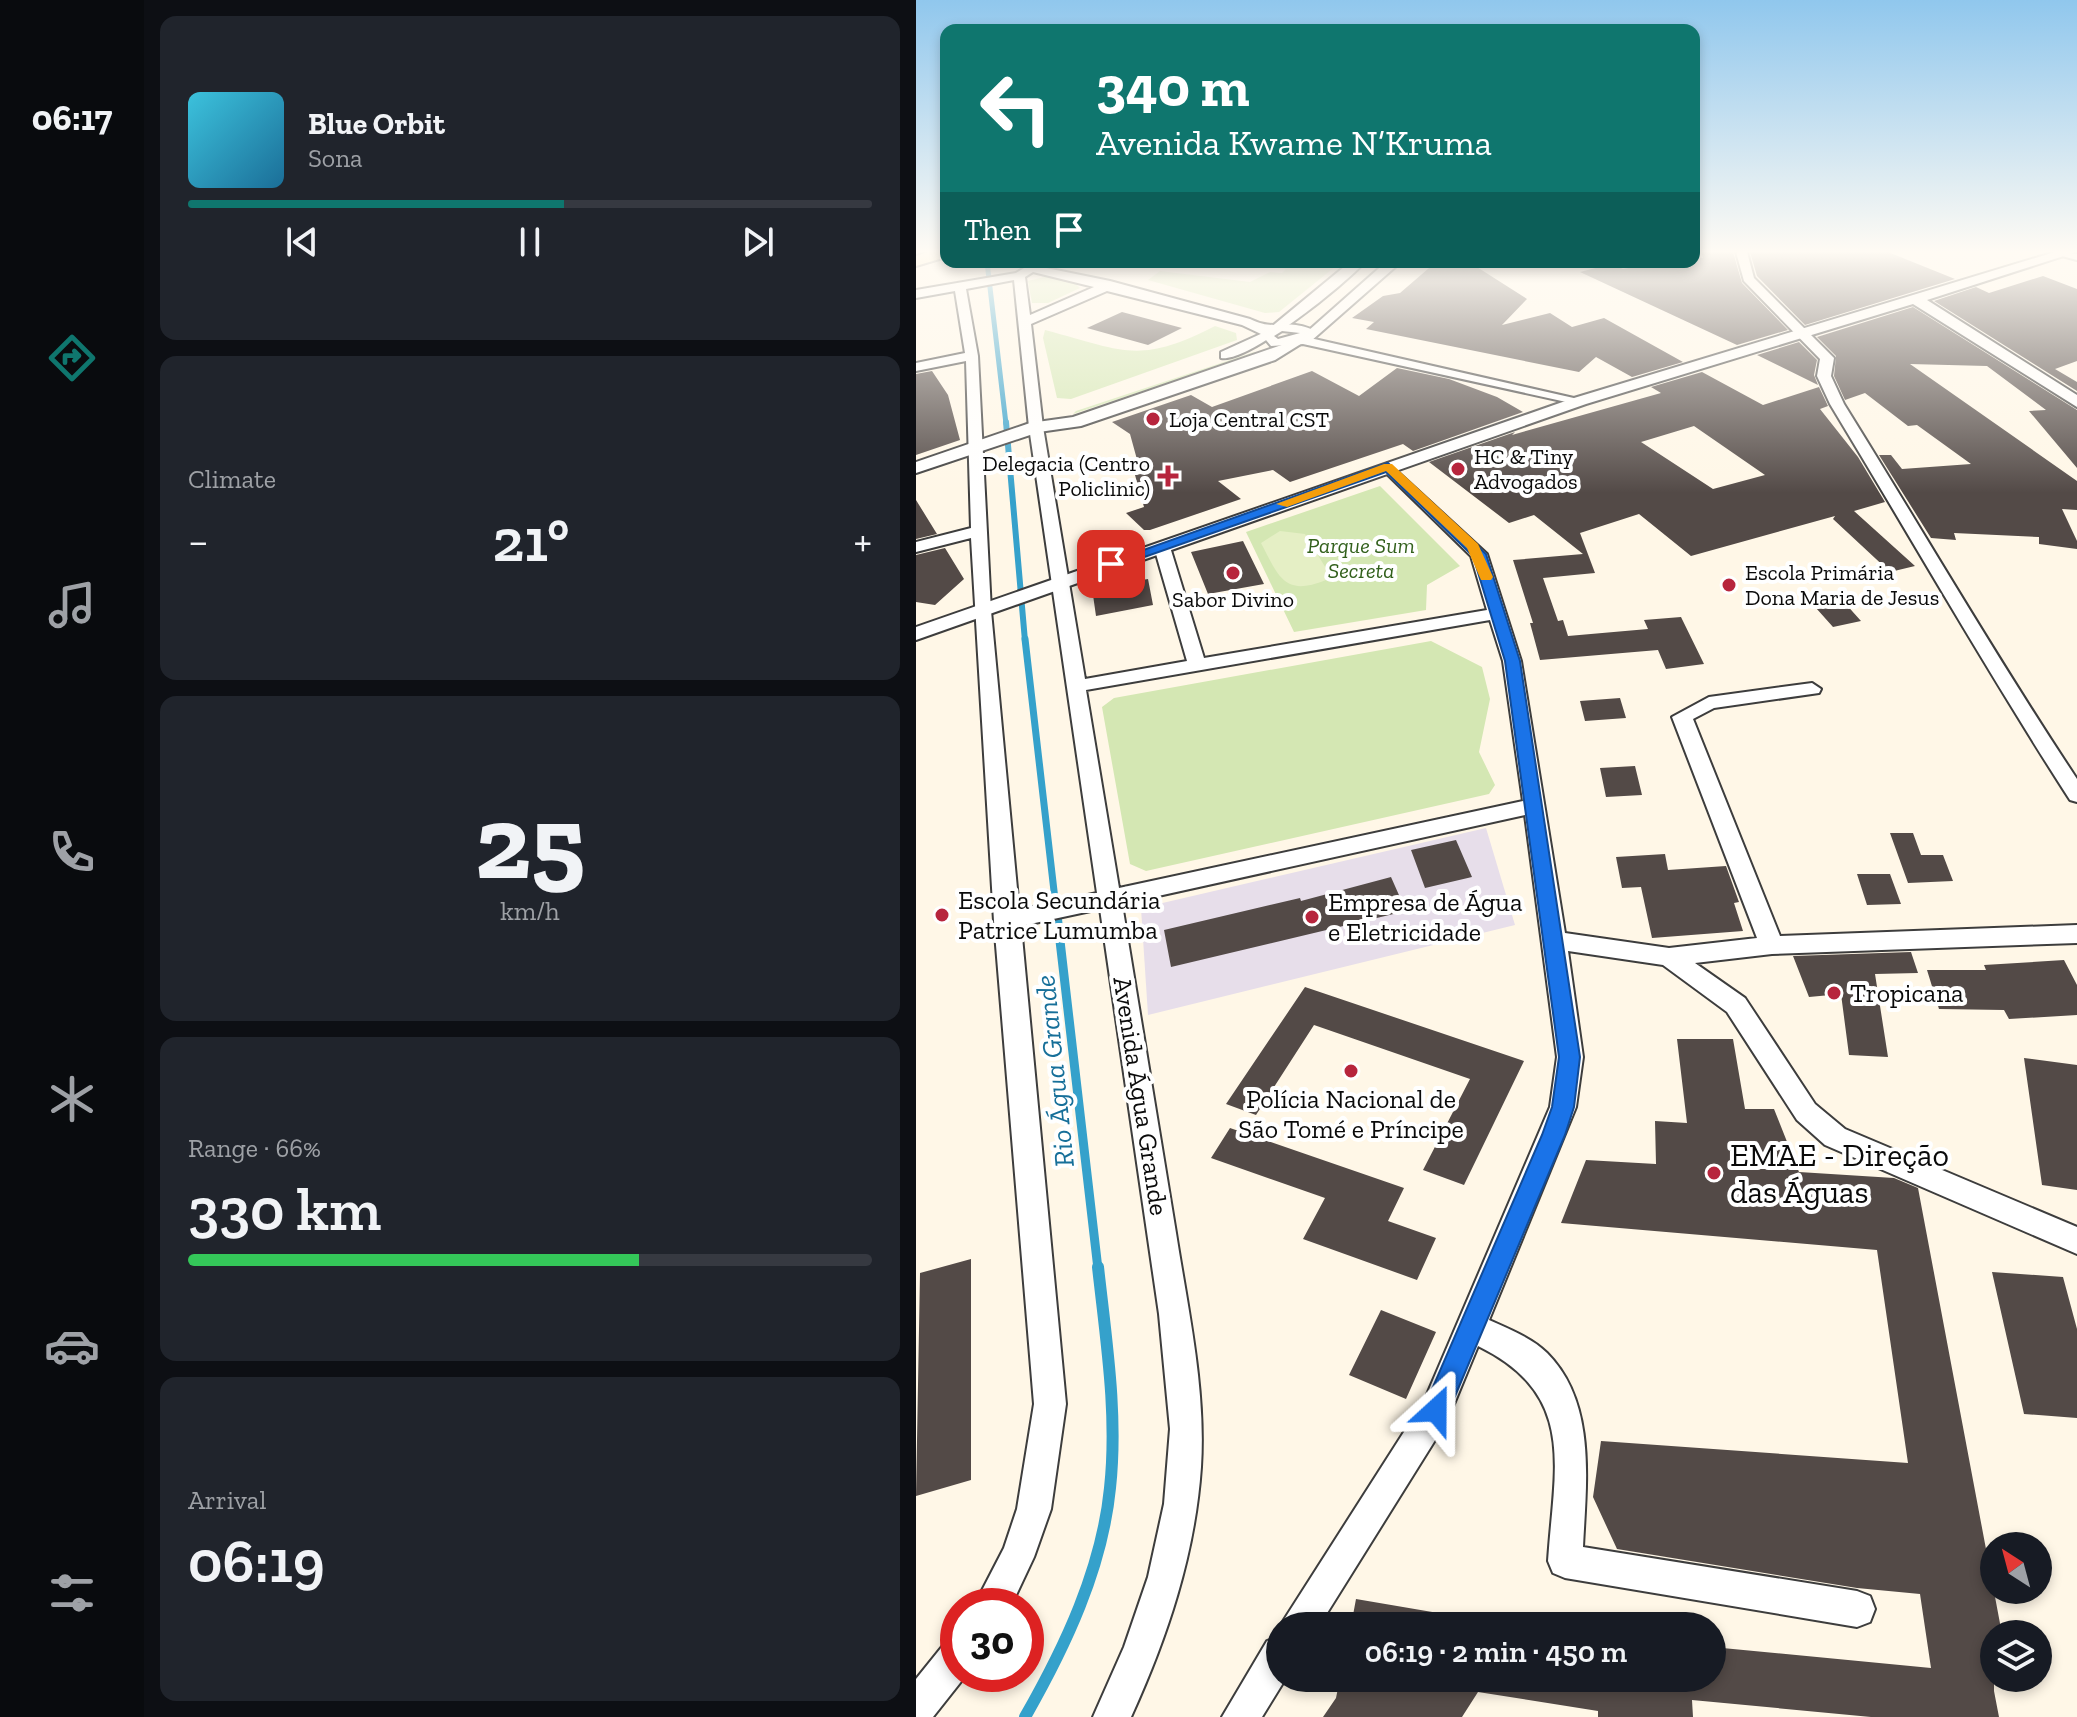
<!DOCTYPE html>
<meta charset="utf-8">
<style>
:root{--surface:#171b24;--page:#20242c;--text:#f1f3f6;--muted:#9ea1a6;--line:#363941;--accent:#0f766e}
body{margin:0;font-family:"Zilla Slab",serif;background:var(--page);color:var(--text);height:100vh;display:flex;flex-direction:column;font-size:30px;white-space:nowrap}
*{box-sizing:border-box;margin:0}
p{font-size:26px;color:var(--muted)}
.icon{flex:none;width:44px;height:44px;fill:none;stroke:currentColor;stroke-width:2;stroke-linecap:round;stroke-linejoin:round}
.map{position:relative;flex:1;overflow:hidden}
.details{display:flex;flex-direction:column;gap:16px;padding:16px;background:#0d0f14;width:772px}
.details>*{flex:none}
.top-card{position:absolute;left:24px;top:24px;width:760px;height:244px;border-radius:16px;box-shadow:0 4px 12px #0003;background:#0f766e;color:#fff;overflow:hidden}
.needle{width:52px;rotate:324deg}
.controls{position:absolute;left:1064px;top:1532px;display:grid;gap:16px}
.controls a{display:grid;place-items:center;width:72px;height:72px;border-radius:50%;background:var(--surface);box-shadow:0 4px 12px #0003;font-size:40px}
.speed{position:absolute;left:24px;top:1588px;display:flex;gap:16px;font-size:40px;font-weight:700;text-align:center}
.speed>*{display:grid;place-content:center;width:104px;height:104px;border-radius:50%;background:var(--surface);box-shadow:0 4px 12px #0003;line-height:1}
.speed .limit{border:12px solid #d22;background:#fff;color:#111}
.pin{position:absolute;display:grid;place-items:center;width:68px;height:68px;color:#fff;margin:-34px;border-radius:16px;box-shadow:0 4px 12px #0006}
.me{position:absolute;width:88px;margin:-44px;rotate:24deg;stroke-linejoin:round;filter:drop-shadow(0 0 6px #0008)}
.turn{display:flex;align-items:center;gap:28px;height:168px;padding:0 24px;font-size:36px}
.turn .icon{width:104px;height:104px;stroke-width:2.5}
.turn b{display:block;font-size:56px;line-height:68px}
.then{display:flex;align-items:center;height:76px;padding:0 24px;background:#0003;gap:16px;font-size:30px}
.big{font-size:60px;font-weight:600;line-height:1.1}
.details .card{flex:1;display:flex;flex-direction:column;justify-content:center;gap:12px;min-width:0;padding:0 28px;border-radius:16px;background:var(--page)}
.details .dial{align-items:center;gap:0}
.dial b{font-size:104px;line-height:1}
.song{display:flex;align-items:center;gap:24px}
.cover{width:96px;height:96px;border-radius:12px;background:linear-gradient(135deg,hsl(190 70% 55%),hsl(200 70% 35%))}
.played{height:8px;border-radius:4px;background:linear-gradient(90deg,var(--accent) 55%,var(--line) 55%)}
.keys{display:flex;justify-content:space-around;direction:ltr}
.heat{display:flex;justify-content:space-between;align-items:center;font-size:44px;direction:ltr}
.charge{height:12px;border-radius:6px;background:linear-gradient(90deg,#34c759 66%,var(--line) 0)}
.trip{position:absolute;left:350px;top:1612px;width:460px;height:80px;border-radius:40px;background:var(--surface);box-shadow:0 4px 12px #0003;font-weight:600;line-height:80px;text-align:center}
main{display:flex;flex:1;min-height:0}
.menu{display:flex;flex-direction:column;width:144px;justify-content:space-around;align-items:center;background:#090b0e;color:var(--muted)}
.menu .icon{width:56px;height:56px}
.menu .on{color:var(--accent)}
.menu b{font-size:36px;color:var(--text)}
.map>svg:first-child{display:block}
</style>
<main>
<nav class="menu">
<b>06:17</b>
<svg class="icon on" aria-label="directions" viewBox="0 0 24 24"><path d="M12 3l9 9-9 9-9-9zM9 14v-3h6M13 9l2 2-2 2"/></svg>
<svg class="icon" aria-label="music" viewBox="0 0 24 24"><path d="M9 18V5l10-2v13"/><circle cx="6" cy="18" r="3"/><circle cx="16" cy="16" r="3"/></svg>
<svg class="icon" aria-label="phone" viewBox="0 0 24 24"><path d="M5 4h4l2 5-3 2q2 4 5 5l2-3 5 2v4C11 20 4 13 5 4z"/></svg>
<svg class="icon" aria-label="climate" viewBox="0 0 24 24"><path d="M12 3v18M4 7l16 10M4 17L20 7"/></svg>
<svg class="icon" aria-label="car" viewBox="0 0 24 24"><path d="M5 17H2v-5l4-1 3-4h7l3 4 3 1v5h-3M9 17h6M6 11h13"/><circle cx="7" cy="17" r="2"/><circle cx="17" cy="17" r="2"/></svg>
<svg class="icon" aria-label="filters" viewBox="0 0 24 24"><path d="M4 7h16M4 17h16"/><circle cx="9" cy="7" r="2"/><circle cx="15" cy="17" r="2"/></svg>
</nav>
<section class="details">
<div class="card">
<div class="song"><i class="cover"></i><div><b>Blue Orbit</b><p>Sona</p></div></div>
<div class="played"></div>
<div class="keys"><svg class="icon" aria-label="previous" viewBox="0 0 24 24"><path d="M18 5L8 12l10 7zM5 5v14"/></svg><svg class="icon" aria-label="pause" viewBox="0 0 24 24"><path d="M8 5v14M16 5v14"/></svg><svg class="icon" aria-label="next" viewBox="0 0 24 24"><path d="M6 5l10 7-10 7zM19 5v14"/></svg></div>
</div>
<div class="card"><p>Climate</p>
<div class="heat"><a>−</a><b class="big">21°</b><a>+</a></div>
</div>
<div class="card dial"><b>25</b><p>km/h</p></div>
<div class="card"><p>Range · 66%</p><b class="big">330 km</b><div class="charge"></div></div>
<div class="card"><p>Arrival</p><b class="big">06:19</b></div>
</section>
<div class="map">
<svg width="1161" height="1717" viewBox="0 0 1161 1717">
<rect width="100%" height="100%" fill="#fff7e7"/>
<!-- industrial -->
<path fill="#e7deea" d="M 570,828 L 599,925 L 232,1015 L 225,908 Z"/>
<!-- green -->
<path fill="#d4e7b3" d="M 365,262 L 425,262 L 363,312 L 349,313 L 232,280 L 244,271 L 334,282 L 354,272 L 366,273 L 370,269 L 361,268 Z
M 132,276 L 160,284 L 164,288 L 132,303 L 116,303 L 112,281 Z
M 299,326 L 320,333 L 321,340 L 155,399 L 141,398 L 127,338 L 129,330 C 208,351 223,365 299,326 Z
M 338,352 L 345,352 L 157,414 L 160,411 Z
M 464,486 L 544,566 L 511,585 L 510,610 L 378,632 L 330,532 Z
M 515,641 L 566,667 L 574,699 L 563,752 L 579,785 L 573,794 L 230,871 L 214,864 L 186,707 L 198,698 Z"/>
<!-- pitch -->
<path fill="#e5efc5" d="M 364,531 L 389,534 L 411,570 L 410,580 C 368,597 363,577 345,543 Z"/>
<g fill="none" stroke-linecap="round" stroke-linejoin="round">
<!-- stream-far4 -->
<path stroke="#35a1cb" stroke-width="5" d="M 71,262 L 90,424"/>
<!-- stream-far3 -->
<path stroke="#35a1cb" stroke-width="6" d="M 90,422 L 109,641"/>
<!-- stream-far2 -->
<path stroke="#35a1cb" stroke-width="7" d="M 109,639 L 141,917"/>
<!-- stream-far1 -->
<path stroke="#35a1cb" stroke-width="9" d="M 141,915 L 182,1269"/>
<!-- stream -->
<path stroke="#35a1cb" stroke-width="12" d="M 109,1717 C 149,1647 186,1569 194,1488 C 202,1414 190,1340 182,1267"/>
</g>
<!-- building -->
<path fill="#534a47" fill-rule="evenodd" d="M 785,252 L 817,252 L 826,283 L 872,330 L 821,345 L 664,272 L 695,264 L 707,269 L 744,262 L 778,262 L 778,257 L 787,258 Z
M 834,252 L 972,252 L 1039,279 L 889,325 L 841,276 Z
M 520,262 L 553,262 L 611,299 L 586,325 L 634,313 L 656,327 L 688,318 L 767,362 L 716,377 L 680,357 L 663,372 L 450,329 L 458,322 L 436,318 L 467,296 L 484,293 Z
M 1127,276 L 1161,289 L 1161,361 L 1139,369 L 1161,382 L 1161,391 L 1018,301 L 1060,287 L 1073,293 Z
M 997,307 L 1161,410 L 1161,468 L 1113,411 L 1130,410 L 1071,366 L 994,364 L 1161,481 L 1161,510 L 1146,509 L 1161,541 L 1161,549 L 1123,544 L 1123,537 L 1038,533 L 1040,540 L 1015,538 L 963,455 L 975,455 L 986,469 L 1055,464 L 1001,425 L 992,426 L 949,393 L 929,400 L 918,376 L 920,356 L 901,337 Z
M 206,312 L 266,328 L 232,345 L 171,328 Z
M 883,342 L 901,360 L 898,375 L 902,385 L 841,355 Z
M 481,368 L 533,379 L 581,397 L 607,412 L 497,451 L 487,444 L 374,482 L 357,470 L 302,481 L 325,499 L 234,530 L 228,530 L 210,513 L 228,507 L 219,475 L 225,474 L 214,434 L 196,422 L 275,395 L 296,407 L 396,371 L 443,396 Z
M 16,371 L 32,395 L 44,440 L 0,455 L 0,374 Z
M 786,372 L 847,405 L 903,387 L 912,406 L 904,409 L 942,457 L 969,502 L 938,511 L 999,566 L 974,572 L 917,519 L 919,516 L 775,556 L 723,514 L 664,533 L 679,573 L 627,578 L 642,621 L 647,620 L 652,636 L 732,629 L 728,620 L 765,617 L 788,664 L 750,669 L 742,650 L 624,660 L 614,623 L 617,623 L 597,560 L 667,554 L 618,515 L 593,523 L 513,462 L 599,432 L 596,435 L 745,393 L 735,387 ZM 778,426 L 849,475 L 797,489 L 725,442 Z
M 0,500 L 21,534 L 0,539 Z
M 327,541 L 348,584 L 292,594 L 275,552 Z
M 29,548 L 48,579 L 19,605 L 0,602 L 0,555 Z
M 232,579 L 237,605 L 180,616 L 176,588 Z
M 928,602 L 945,621 L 917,627 L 900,608 Z
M 704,698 L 710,718 L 669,721 L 664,701 Z
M 719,766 L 726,795 L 690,797 L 684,768 Z
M 974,833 L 997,833 L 1005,855 L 1027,855 L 1037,881 L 992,883 Z
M 540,840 L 556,877 L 509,888 L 495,850 Z
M 749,854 L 752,870 L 810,866 L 823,902 L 818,903 L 827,931 L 736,938 L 725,887 L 706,888 L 700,857 Z
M 941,874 L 974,874 L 985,904 L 951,905 Z
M 475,877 L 490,911 L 255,967 L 248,930 L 384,898 L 385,901 Z
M 995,952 L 1002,973 L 959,974 L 972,1057 L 933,1055 L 925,994 L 893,997 L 877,956 Z
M 1148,960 L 1161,985 L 1161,1015 L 1093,1019 L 1088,1010 L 1023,1009 L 1011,970 L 1070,970 L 1068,965 Z
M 389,987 L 608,1061 L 548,1185 L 507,1170 L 554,1079 L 398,1025 L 340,1115 L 310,1104 Z
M 761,1039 L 817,1039 L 829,1109 L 858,1109 L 883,1172 L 978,1178 L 1002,1188 L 1086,1634 L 1078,1634 L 1078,1691 L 1083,1717 L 955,1717 L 776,1700 L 777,1717 L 682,1717 L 682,1711 L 562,1692 L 546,1717 L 407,1717 L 420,1698 L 424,1678 L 796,1678 L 796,1647 L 1015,1668 L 1004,1594 L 941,1588 L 701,1549 L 677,1497 L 685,1441 L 992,1463 L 961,1250 L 645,1223 L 670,1160 L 740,1164 L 739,1121 L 771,1123 Z
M 1108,1058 L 1161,1065 L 1161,1190 L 1126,1185 Z
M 314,1128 L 488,1188 L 472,1221 L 520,1238 L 501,1280 L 387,1239 L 409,1198 L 295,1158 Z
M 55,1259 L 55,1480 L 0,1496 L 4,1273 Z
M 1076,1272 L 1147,1277 L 1161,1329 L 1161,1418 L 1108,1414 Z
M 465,1310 L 520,1332 L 490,1399 L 433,1375 Z
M 440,1599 L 528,1614 L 527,1626 L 435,1626 Z"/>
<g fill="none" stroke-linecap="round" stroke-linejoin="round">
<!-- minor casing -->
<g stroke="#3d3d3d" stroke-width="4">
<path id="minor" d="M 820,252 L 831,252 L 838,278 L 918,358 L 915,376 L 928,404 C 1006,529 1079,656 1161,779 L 1161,802 L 1154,800 C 1070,670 994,536 914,404 L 901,376 L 904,359 L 828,281 Z
M 1146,252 L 1161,254 L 1161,260 L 1146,256 Z
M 101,262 L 194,281 L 334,319 C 360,332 368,318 395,329 L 394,338 L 671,401 L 664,405 L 387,344 L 355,346 L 345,334 L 326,325 L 191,291 L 115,324 L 127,427 L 169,679 L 271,661 L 238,547 L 246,542 L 254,547 L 288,658 L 571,610 L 555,556 L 467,470 L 465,467 L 472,463 L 571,554 L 605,661 L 649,933 L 753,948 L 841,938 L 756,717 L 793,697 L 896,683 L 905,689 L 903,693 L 798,708 L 777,719 L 864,936 L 1161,925 L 1161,943 L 856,954 L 779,963 L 829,998 L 899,1104 L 929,1129 L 1161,1227 L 1161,1254 L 909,1145 L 881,1120 L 811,1012 L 747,965 L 652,951 L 667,1057 L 660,1107 L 573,1320 C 593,1329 616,1338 631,1353 C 681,1403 670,1483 667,1547 L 941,1591 L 954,1596 L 959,1609 L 954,1622 L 941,1627 L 649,1578 L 637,1573 L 632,1561 C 638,1467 662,1395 562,1346 L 531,1421 L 403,1626 L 364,1626 L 509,1399 L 634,1107 L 641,1057 L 609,815 L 206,904 C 224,1014 242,1123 260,1233 C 272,1310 290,1389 285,1467 C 279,1555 251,1638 215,1717 L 177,1717 L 208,1647 L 232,1577 L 248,1504 L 254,1429 L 243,1314 L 184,909 L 105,926 L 150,1404 L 135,1509 L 118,1557 L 95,1606 L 58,1606 L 88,1548 L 101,1509 L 118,1404 L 78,921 L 55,538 L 0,552 L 0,542 L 55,528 L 50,361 L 0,371 L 0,363 L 49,353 L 39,291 L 0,298 L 0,290 L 100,273 L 108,268 ZM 117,272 L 178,287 L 114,315 L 109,277 ZM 98,280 L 113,427 L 181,893 L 103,910 L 75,611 L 62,356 L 50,289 ZM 366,331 L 384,333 L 362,339 L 358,336 ZM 574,620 L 587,661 L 607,801 L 203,888 L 170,690 Z
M 364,1636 L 364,1678 L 370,1678 L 346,1717 L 306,1717 L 351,1641 Z
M 42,1638 L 42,1674 L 51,1674 L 17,1717 L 0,1717 L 0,1679 L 29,1643 Z"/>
</g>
<!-- tertiary casing -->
<g stroke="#3d3d3d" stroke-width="4">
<path id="tertiary" d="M 1139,252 L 1160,252 L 1011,300 L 1161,395 L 1161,407 L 997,304 L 670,404 L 0,640 L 0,627 L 658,398 Z
M 434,262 L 449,262 C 428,285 332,363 305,358 L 305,352 L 349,332 Z
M 470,262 L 485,262 L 395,341 L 388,342 L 359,360 L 165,426 L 123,432 L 0,473 L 0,462 L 114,423 L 157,417 L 383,339 Z"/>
</g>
<!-- secondary casing -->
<g stroke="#2c2c2c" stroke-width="4">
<path id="secondary" d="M 12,252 L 30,252 L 30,257 L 0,266 L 0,256 Z"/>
</g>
<!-- minor -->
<use href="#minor" fill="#fff" fill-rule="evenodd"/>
<!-- tertiary -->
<use href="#tertiary" fill="#fff" fill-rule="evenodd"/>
<!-- secondary -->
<use href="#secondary" fill="#fee9a3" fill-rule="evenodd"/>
</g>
<!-- sky -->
<linearGradient id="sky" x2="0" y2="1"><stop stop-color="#90c7ed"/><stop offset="0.51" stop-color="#fffbf4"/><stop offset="1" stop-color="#fffbf4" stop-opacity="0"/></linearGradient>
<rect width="1161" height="493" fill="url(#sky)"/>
<!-- route -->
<path fill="#1a73e8" stroke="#114b97" stroke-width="2" d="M 472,463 L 570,554 L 604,661 L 664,1057 L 658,1107 L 649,1135 L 529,1420 L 520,1424 L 511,1420 L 507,1410 L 626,1135 L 636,1107 L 643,1057 L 589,661 L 557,556 L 470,472 L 200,567 L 188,564 Z"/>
<!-- slow -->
<path fill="#f59e0b" d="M 468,464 L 476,464 L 562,544 L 577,577 L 575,580 L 565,580 L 551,548 L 470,471 L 371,507 L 360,504 Z"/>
<!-- markers -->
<g fill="#b7253d" stroke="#fff" stroke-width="3">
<circle cx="237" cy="419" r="8"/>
<circle cx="542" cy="469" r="8"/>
<path d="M248 464h8v8h8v8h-8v8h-8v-8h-8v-8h8z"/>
<circle cx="317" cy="573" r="8"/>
<circle cx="813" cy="585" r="8"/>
<circle cx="26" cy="915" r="8"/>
<circle cx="396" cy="917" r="8"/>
<circle cx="918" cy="993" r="8"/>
<circle cx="435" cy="1071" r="8"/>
<circle cx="798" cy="1173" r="8"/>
</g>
<g text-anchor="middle" stroke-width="8" stroke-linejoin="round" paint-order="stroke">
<!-- far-poi labels -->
<g font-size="22" fill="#0a0a0a" stroke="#fff" text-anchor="start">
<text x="253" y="427">Loja Central CST</text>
<text x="558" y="464">HC &amp; Tiny<tspan x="558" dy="25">Advogados</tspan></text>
<text x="234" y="471" text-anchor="end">Delegacia (Centro<tspan x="234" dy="25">Policlinic)</tspan></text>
<text x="829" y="580">Escola Primária<tspan x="829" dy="25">Dona Maria de Jesus</tspan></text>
<text x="317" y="607" text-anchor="middle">Sabor Divino</text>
</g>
<!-- far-park labels -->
<g font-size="22" font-style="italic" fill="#32601c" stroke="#fff">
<text x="445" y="553">Parque Sum<tspan x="445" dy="25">Secreta</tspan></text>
</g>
<!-- poi labels -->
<g font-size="26" fill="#0a0a0a" stroke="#fff" text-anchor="start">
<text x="42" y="909">Escola Secundária<tspan x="42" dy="30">Patrice Lumumba</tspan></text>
<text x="412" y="911">Empresa de Água<tspan x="412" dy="30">e Eletricidade</tspan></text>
<text x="934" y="1002">Tropicana</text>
<text x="435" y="1108" text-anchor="middle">Polícia Nacional de<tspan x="435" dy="30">São Tomé e Príncipe</tspan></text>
</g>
<!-- street labels -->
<g font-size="26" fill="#0a0a0a" stroke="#fff">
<text transform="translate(225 1096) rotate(81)" y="9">Avenida Água Grande</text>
</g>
<!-- water labels -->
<g font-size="28" font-style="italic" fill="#166f99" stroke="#fff">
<text transform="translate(138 1071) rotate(-96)" y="10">Rio Água Grande</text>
</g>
<!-- near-poi labels -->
<g font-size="32" fill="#0a0a0a" stroke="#fff" text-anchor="start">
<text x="814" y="1166">EMAE - Direção<tspan x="814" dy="37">das Águas</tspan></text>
</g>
</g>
</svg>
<div class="controls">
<a><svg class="needle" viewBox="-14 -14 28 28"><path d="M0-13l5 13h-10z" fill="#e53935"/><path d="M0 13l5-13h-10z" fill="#9ea1a6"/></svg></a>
<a><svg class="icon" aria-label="layers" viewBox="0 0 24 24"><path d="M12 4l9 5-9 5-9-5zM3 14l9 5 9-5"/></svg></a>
</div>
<div class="speed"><div class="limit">30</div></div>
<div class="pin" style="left:195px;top:564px;background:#d93025"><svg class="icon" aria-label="arrive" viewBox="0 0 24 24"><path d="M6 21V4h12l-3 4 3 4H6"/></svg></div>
<svg class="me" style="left:520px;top:1410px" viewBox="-20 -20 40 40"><path d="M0-17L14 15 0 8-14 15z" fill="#1a73e8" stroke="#fff" stroke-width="4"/></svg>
<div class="trip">06:19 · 2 min · 450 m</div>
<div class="top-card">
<div class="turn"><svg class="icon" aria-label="left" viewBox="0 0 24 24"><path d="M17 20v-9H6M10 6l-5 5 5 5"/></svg><div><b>340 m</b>Avenida Kwame N’Kruma</div></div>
<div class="then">Then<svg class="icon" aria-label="arrive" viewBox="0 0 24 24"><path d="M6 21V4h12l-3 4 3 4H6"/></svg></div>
</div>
</div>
</main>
